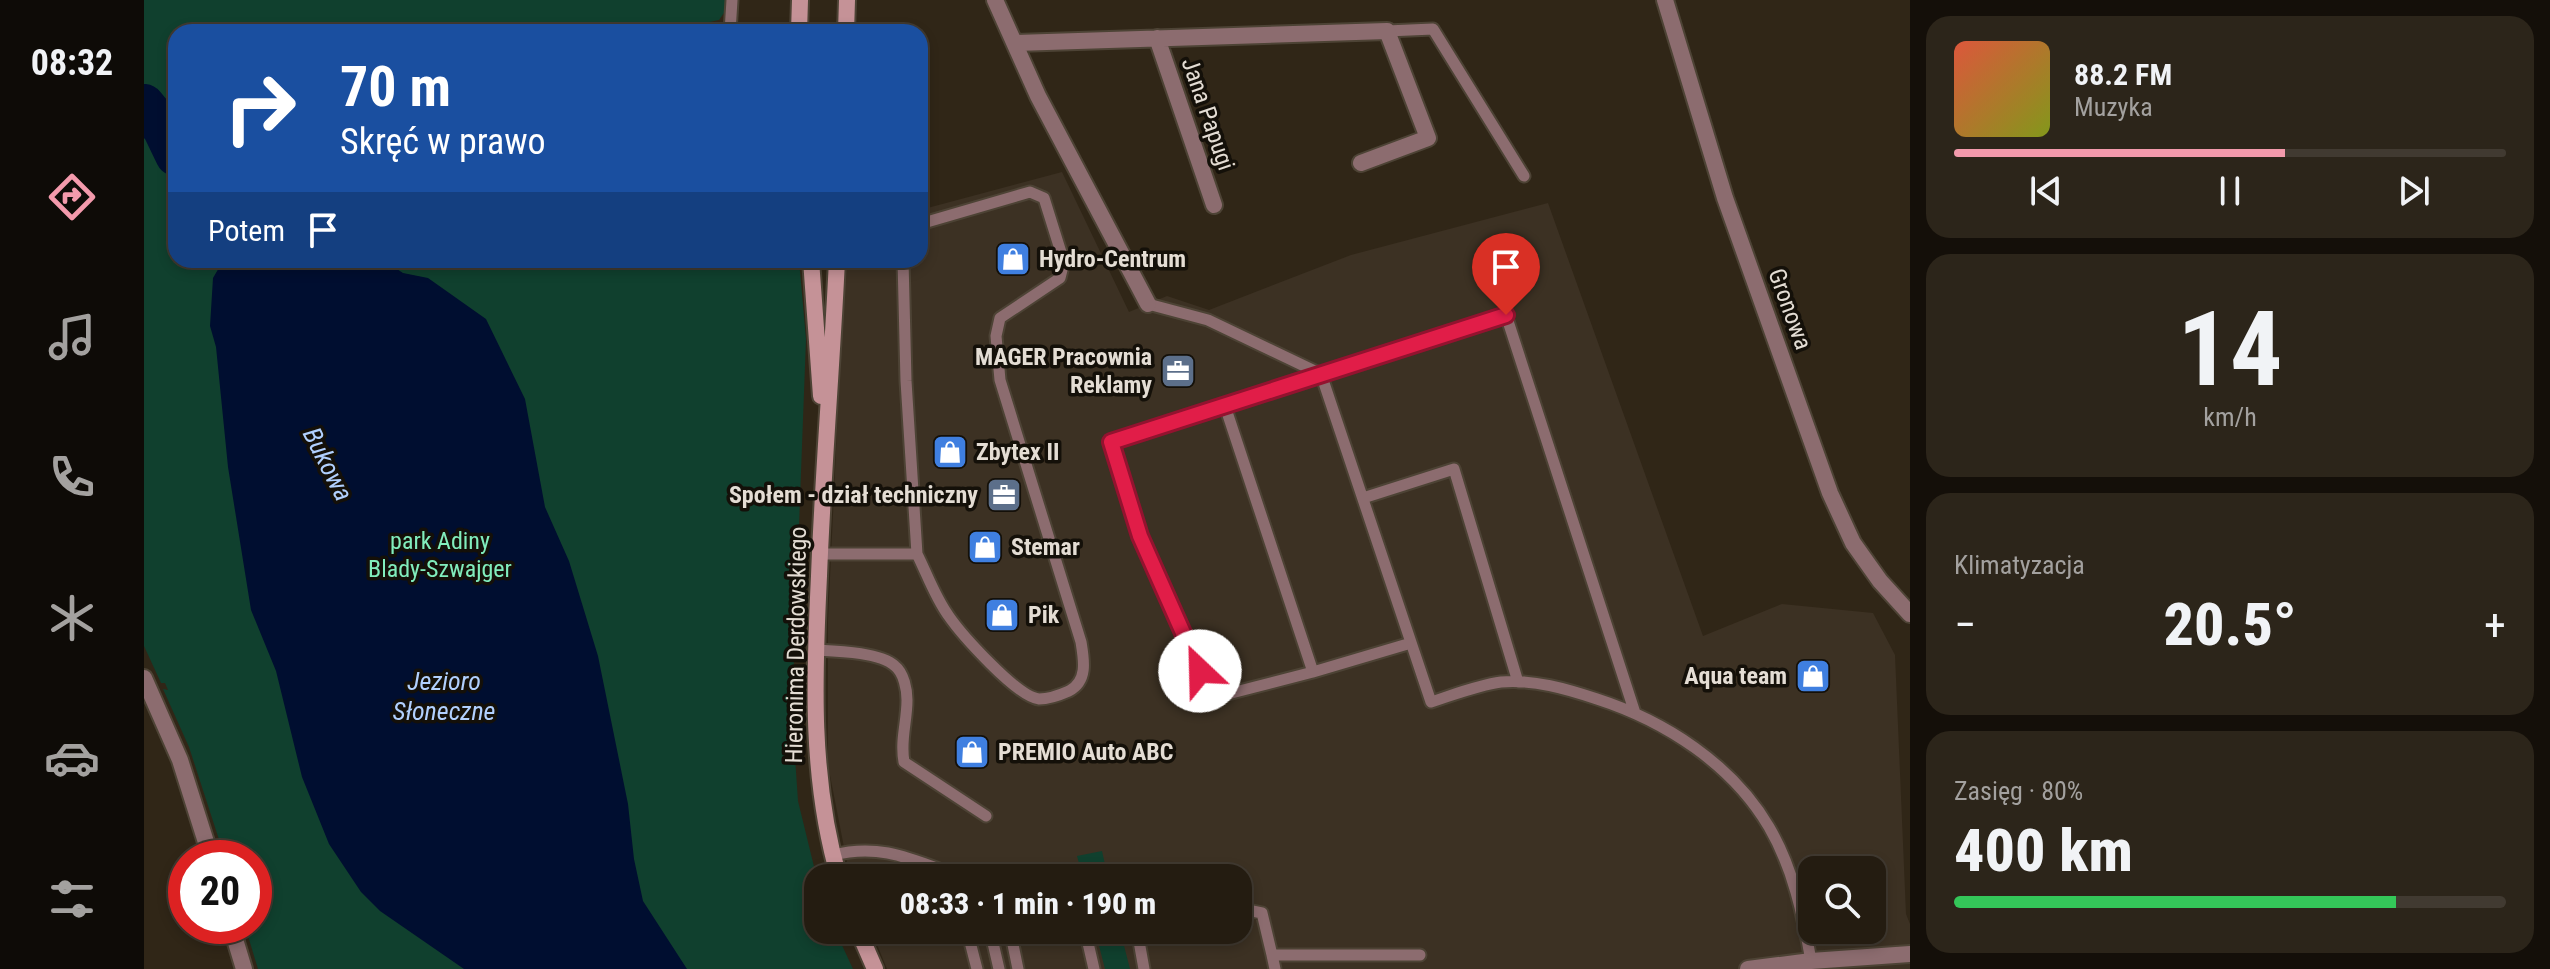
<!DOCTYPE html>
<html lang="pl">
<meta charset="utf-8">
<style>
:root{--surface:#241c11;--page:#2c251a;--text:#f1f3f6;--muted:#a3a19f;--line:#413a31;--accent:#f39aac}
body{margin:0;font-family:"Roboto Condensed",sans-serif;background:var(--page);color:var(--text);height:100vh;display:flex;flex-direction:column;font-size:30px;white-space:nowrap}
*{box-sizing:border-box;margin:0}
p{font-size:26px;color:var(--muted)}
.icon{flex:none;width:44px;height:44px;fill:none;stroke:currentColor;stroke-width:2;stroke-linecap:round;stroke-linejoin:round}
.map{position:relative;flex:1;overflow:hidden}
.sheet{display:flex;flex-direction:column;gap:16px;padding:16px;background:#140f09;width:640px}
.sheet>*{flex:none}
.guide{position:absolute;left:24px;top:24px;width:760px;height:244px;border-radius:24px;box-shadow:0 4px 12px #0003,0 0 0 2px var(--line);background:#1a4fa0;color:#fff;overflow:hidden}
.fabs{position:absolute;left:1654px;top:856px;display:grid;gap:16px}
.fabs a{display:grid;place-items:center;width:88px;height:88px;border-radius:16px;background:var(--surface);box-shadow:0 4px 12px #0003,0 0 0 2px var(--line);font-size:40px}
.speed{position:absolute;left:24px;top:840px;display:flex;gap:16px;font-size:40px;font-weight:700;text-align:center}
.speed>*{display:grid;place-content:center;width:104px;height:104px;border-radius:50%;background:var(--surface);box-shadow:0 4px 12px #0003,0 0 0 2px var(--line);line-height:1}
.speed .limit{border:12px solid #d22;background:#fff;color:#111}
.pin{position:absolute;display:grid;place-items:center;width:68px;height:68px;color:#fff;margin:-82px -34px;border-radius:50% 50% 50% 0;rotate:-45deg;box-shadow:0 0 8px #0007}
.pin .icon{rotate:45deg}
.me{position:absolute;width:88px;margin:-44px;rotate:336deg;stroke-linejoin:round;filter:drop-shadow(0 0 6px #0008)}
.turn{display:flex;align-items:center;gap:28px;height:168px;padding:0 40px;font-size:36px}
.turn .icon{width:104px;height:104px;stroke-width:2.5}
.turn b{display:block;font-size:56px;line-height:68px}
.then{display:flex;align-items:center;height:76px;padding:0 40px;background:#0003;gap:16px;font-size:30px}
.big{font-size:60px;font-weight:800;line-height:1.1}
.sheet .tile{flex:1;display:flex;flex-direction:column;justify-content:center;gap:12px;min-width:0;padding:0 28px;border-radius:24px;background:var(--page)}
.sheet .dial{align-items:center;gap:0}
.dial b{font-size:104px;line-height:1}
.song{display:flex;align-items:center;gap:24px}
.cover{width:96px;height:96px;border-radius:12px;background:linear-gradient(135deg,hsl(10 70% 55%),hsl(70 70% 35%))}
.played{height:8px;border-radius:4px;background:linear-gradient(90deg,var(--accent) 60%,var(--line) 60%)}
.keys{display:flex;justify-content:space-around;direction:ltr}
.heat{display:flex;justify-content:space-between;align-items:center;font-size:44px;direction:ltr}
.charge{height:12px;border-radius:6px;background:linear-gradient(90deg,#34c759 80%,var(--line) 0)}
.trip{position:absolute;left:660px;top:864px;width:448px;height:80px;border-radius:24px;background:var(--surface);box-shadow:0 4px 12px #0003,0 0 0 2px var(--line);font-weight:800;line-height:80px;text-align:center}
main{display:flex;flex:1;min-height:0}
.menu{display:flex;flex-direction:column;width:144px;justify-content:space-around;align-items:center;background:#0e0b07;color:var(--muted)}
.menu .icon{width:56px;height:56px}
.menu .on{color:var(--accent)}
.menu b{font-size:36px;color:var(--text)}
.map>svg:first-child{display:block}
</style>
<main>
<nav class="menu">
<b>08:32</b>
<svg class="icon on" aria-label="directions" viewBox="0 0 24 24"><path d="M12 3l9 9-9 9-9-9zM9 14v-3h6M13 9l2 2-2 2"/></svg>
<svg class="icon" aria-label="music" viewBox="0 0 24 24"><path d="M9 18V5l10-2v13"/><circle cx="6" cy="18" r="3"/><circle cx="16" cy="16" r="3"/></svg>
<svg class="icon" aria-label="phone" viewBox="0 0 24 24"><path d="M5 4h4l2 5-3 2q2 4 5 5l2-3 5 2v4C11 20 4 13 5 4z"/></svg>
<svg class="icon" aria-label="climate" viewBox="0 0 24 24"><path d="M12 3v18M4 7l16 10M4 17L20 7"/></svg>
<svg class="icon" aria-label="car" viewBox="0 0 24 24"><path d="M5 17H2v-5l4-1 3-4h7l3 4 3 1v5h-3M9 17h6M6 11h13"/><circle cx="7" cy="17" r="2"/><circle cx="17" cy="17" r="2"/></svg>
<svg class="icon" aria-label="filters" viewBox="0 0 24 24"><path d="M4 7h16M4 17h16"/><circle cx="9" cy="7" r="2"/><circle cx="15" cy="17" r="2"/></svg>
</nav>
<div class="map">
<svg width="1766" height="969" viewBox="0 0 1766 969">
<rect width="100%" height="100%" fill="#302617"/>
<!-- commercial -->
<path fill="#3c3123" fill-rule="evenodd" d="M 918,172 L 985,312 L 1023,296 L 1065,310 L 1207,255 L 1404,203 L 1559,636 L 1638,604 L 1729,613 L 1751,655 L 1762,914 L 1766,924 L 1766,969 L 743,969 L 727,930 L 1094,930 L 1094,878 L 706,878 L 684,765 L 684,620 L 701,260 L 776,260 L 776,210 ZM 1668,870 L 1728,870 L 1728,930 L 1668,930 Z"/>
<!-- green -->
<path fill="#10402e" d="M 0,0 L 582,0 L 582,10 L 575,20 L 542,27 L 531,32 L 32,32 L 32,260 L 655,260 L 662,339 L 648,713 L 654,801 L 674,883 L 674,930 L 691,930 L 709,969 L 114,969 L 101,926 L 110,926 L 110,858 L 81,858 L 45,747 L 19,689 L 24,690 L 21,683 L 17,683 L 0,646 Z
M 958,851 L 964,878 L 939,878 L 933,856 Z
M 951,930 L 976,930 L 986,969 L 961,969 Z"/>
<!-- water -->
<path fill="#000e30" d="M 75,260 L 104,260 L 116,269 L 149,260 L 239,260 L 259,273 L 284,278 L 342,319 L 381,399 L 401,507 L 425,561 L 454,656 L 484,804 L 490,859 L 499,901 L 543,969 L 320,969 L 236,911 L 217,892 L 185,844 L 158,777 L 132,671 L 107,610 L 84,467 L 72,347 L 66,326 L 69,278 L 76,266 Z"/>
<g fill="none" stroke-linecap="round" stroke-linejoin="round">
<!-- river -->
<path stroke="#000e30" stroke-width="42" d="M 0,105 L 19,128 L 32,155"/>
<!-- lane casing -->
<g stroke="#4d4335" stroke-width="15">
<path id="lane" d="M 1243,31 L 1289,29 L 1380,176
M 553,32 L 565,30 L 580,32
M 586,32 L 588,0
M 1004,304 L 1064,320 L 1177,374 L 1362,315 L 1491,713
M 1081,406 L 1169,672
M 1219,498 L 1310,469 L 1374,682
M 676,554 L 773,554 L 762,381 L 759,260
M 773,554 C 783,574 791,597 804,615 C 817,634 873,697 895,699 C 905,699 916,695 925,691 C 944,681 940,660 937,642 L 856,380 L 852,336 L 856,318 L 916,278 L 920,262 L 900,198 L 886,192 L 776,224
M 1267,643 L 1169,672 L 1068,698 L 996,536 L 967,442 L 1177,374 L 1287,702 C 1309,695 1334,685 1357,682 C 1389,679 1423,689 1453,699 C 1521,721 1588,764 1625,827 C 1649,868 1659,915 1667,961
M 672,650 C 692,651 736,652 751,666 C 760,673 763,690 763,700 C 763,722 756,740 760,762 L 842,816
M 689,855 C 736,843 767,859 811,875 L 811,878
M 811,875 L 830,878
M 876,878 C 890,876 907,872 920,878
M 1094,908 L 1118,913 L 1128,955
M 823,930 L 833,969
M 846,930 L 855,969
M 866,930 L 874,969
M 941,930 L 950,969
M 993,930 L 1000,969
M 1131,969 L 1128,955 L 1276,955"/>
</g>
<!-- street casing -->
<g stroke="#4d4335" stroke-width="20">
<path id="street" d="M 851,0 L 894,96 L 1004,304
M 1521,0 L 1581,198 L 1686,493 L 1709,543 L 1736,581 L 1766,614
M 1013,38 L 1070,205
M 871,43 L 1243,31 L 1284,138 L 1217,163
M 0,678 L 36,760 L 67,858
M 87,926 L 100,969
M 1604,969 L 1667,961 L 1766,954"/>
</g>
<!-- secondary casing -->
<g stroke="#4d4335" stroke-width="20">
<path id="secondary" d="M 655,32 L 656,0
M 702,32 L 703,0
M 667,260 L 677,396
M 693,260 C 688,365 679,471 675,576 C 670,678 666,779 695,878
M 714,930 L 731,969"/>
</g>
<!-- lane -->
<use href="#lane" stroke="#8c6c6f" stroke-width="11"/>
<!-- street -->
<use href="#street" stroke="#8c6c6f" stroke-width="16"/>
<!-- secondary -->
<use href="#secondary" stroke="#c59297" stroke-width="16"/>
</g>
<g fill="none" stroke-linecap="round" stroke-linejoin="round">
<!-- route casing -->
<g stroke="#92132f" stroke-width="20">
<path id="route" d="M 1056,671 L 996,536 L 967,442 L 1362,315"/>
</g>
<!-- route -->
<use href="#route" stroke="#e11d48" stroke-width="14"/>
</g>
<!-- icons -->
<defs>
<g id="shop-square" transform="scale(1.8)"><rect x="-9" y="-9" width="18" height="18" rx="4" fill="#3f7fe0" stroke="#141009"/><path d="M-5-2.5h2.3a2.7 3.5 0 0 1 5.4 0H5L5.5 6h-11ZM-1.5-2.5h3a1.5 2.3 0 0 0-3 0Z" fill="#fff"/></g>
<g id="office-square" transform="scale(1.8)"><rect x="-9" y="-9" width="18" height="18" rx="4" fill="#5c6f8a" stroke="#141009"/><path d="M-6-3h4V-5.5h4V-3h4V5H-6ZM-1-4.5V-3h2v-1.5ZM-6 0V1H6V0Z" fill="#fff"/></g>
</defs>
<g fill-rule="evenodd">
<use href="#shop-square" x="869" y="259"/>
<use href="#office-square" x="1034" y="371"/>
<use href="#shop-square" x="806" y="452"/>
<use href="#office-square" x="860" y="495"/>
<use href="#shop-square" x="841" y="547"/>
<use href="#shop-square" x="858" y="615"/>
<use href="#shop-square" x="1669" y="676"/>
<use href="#shop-square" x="828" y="752"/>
</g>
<g text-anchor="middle" stroke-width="7" stroke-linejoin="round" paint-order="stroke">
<!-- street labels -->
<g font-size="24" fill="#e4ddd4" stroke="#141009">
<text transform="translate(1064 114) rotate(71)" y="8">Jana Papugi</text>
<text transform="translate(1646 309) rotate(70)" y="8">Gronowa</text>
<text transform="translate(652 645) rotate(-89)" y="8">Hieronima Derdowskiego</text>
</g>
<!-- poi labels -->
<g font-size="24" font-weight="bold" fill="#e4ddd4" stroke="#141009" text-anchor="start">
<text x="895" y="267">Hydro-Centrum</text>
<text x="1008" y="365" text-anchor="end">MAGER Pracownia<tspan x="1008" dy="28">Reklamy</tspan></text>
<text x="832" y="460">Zbytex II</text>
<text x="834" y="503" text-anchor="end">Społem - dział techniczny</text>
<text x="867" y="555">Stemar</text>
<text x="884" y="623">Pik</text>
<text x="1643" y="684" text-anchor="end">Aqua team</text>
<text x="854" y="760">PREMIO Auto ABC</text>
</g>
<!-- park labels -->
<g font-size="24" fill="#81edbd" stroke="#141009">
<text x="296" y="549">park Adiny<tspan x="296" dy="28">Blady-Szwajger</tspan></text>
</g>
<!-- water labels -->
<g font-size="26" font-style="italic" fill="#b1d0fe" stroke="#141009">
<text transform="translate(184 464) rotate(63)" y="9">Bukowa</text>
<text x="300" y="690">Jezioro<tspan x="300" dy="30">Słoneczne</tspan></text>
</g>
</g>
</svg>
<div class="fabs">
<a><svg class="icon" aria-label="search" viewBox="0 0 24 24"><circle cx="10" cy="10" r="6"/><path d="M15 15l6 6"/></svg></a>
</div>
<div class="speed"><div class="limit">20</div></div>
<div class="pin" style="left:1362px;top:315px;background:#d93025"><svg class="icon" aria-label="arrive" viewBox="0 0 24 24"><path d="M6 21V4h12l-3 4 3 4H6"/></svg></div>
<svg class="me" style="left:1056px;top:671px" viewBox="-20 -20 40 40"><circle r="19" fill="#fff"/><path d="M0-13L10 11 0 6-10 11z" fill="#e11d48"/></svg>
<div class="trip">08:33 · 1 min · 190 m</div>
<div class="guide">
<div class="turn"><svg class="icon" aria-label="right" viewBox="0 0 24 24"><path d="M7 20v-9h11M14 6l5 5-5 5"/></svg><div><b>70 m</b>Skręć w prawo</div></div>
<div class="then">Potem<svg class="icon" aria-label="arrive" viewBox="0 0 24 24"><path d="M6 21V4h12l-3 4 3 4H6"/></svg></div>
</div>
</div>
<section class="sheet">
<div class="tile">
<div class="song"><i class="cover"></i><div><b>88.2 FM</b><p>Muzyka</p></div></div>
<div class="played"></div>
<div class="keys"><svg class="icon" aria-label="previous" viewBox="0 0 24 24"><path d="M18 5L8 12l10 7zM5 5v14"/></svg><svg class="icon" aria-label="pause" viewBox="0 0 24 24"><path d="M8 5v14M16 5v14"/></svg><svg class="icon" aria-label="next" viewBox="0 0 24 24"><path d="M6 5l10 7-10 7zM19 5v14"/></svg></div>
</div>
<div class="tile dial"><b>14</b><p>km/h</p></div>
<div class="tile"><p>Klimatyzacja</p>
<div class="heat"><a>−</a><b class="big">20.5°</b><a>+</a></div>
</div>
<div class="tile"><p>Zasięg · 80%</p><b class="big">400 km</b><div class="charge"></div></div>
</section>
</main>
